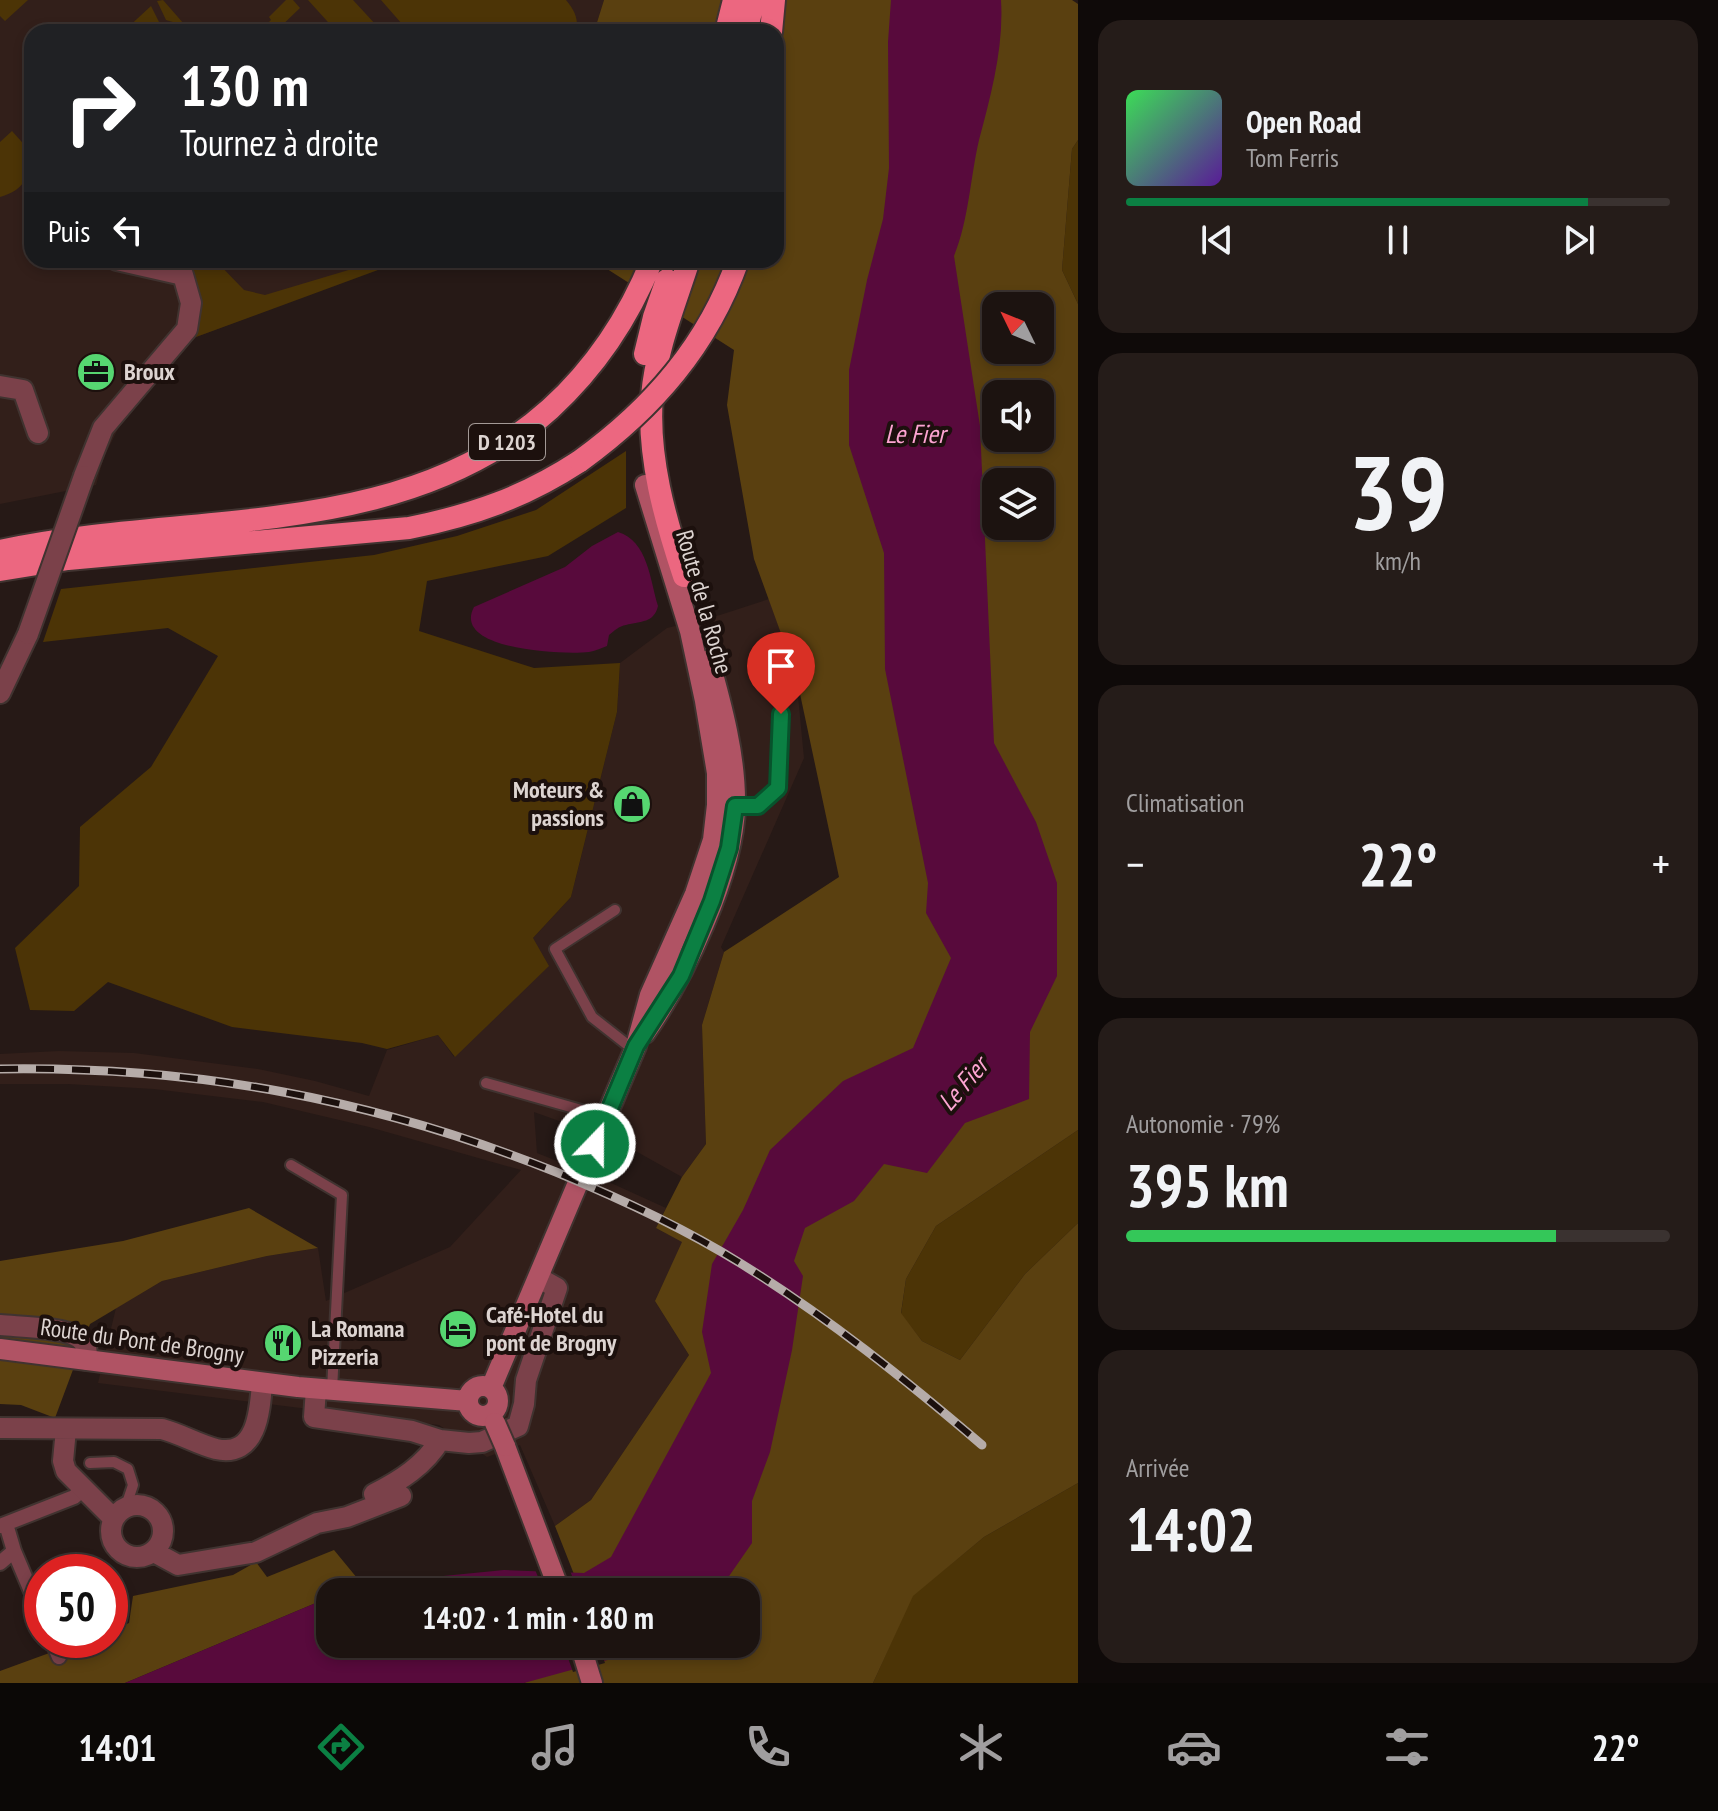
<!DOCTYPE html>
<html lang="fr">
<meta charset="utf-8">
<style>
:root{--surface:#1c1310;--page:#251c19;--text:#f1f3f6;--muted:#a09e9f;--line:#3a3230;--accent:#0b8043}
body{margin:0;font-family:"PT Sans Narrow",sans-serif;background:var(--page);color:var(--text);height:100vh;display:flex;flex-direction:column;font-size:30px;white-space:nowrap}
*{box-sizing:border-box;margin:0}
p{font-size:26px;color:var(--muted)}
.icon{flex:none;width:44px;height:44px;fill:none;stroke:currentColor;stroke-width:2;stroke-linecap:round;stroke-linejoin:round}
.map{position:relative;flex:1;overflow:hidden}
.sheet{display:flex;flex-direction:column;gap:20px;padding:20px;background:#0f0a09;width:640px}
.sheet>*{flex:none}
.guide{position:absolute;left:24px;top:24px;width:760px;height:244px;border-radius:24px;box-shadow:0 4px 12px #0003,0 0 0 2px var(--line);background:#202124;color:#fff;overflow:hidden}
.needle{width:52px;rotate:313deg}
.tools{position:absolute;left:982px;top:292px;display:grid;gap:16px}
.tools a{display:grid;place-items:center;width:72px;height:72px;border-radius:16px;background:var(--surface);box-shadow:0 4px 12px #0003,0 0 0 2px var(--line);font-size:40px}
.speed{position:absolute;left:24px;top:1554px;display:flex;gap:16px;font-size:40px;font-weight:700;text-align:center}
.speed>*{display:grid;place-content:center;width:104px;height:104px;border-radius:50%;background:var(--surface);box-shadow:0 4px 12px #0003,0 0 0 2px var(--line);line-height:1}
.speed .limit{border:12px solid #d22;background:#fff;color:#111}
.pin{position:absolute;display:grid;place-items:center;width:68px;height:68px;color:#fff;margin:-82px -34px;border-radius:50% 50% 50% 0;rotate:-45deg;box-shadow:0 0 8px #0007}
.pin .icon{rotate:45deg}
.me{position:absolute;width:88px;margin:-44px;rotate:22deg;stroke-linejoin:round;filter:drop-shadow(0 0 6px #0008)}
.turn{display:flex;align-items:center;gap:28px;height:168px;padding:0 24px;font-size:36px}
.turn .icon{width:104px;height:104px;stroke-width:2.5}
.turn b{display:block;font-size:56px;line-height:68px}
.then{display:flex;align-items:center;height:76px;padding:0 24px;background:#0003;gap:16px;font-size:30px}
.big{font-size:60px;font-weight:800;line-height:1.1}
.sheet .widget{flex:1;display:flex;flex-direction:column;justify-content:center;gap:12px;min-width:0;padding:0 28px;border-radius:24px;background:var(--page)}
.sheet .dial{align-items:center;gap:0}
.dial b{font-size:104px;line-height:1}
.song{display:flex;align-items:center;gap:24px}
.cover{width:96px;height:96px;border-radius:12px;background:linear-gradient(135deg,hsl(130 70% 55%),hsl(270 70% 35%))}
.played{height:8px;border-radius:4px;background:linear-gradient(90deg,var(--accent) 85%,var(--line) 85%)}
.keys{display:flex;justify-content:space-around;direction:ltr}
.heat{display:flex;justify-content:space-between;align-items:center;font-size:44px;direction:ltr}
.charge{height:12px;border-radius:6px;background:linear-gradient(90deg,#34c759 79%,var(--line) 0)}
.trip{position:absolute;left:316px;top:1578px;width:444px;height:80px;border-radius:24px;background:var(--surface);box-shadow:0 4px 12px #0003,0 0 0 2px var(--line);font-weight:800;line-height:80px;text-align:center}
.menu{display:flex;height:128px;justify-content:space-around;align-items:center;background:#0b0806;color:var(--muted)}
.menu .icon{width:56px;height:56px}
.menu .current{color:var(--accent)}
.menu b{font-size:36px;color:var(--text)}
main{display:flex;flex:1;min-height:0}
.map>svg:first-child{display:block}
</style>
<main>
<div class="map">
<svg width="1078" height="1683" viewBox="0 0 1078 1683">
<rect width="100%" height="100%" fill="#261916"/>
<!-- built -->
<path fill="#321f1a" d="M 0,0 L 604,0 L 594,32 L 32,32 L 32,260 L 402,260 L 196,337 L 130,405 L 104,457 L 96,485 L 0,504 Z
M 769,599 L 796,675 L 804,758 L 721,947 L 724,952 L 702,1025 L 706,1144 L 682,1177 L 623,1144 L 534,1112 L 537,1153 L 600,1178 L 666,1208 L 656,1228 L 683,1242 L 655,1301 L 689,1355 L 591,1500 L 555,1526 L 520,1445 L 487,1457 L 439,1425 L 98,1383 L 116,1308 L 162,1281 L 267,1256 L 318,1248 L 326,1301 L 450,1247 L 521,1170 L 369,1127 L 263,1102 L 154,1089 L 68,1084 L 0,1084 L 0,1054 L 59,1051 L 134,1053 L 258,1069 L 315,1081 L 369,1096 L 387,1050 L 438,1035 L 454,1057 L 533,938 L 571,897 L 617,712 L 620,663 L 667,628 L 720,615 Z"/>
<!-- green -->
<path fill="#4c3406" d="M 0,0 L 28,0 L 5,21 L 0,16 Z
M 163,0 L 191,32 L 182,32 L 176,23 L 166,20 L 157,1 Z
M 286,0 L 293,0 L 300,8 L 275,32 L 267,32 L 263,28 L 271,20 L 269,17 Z
M 308,0 L 353,0 L 377,26 L 369,32 L 337,32 Z
M 381,0 L 566,0 C 575,11 578,18 577,32 L 409,32 Z
M 151,6 L 161,26 L 159,32 L 127,32 L 125,30 Z
M 12,131 L 29,150 C 29,176 27,189 0,197 L 0,142 Z
M 1078,140 L 1078,304 L 1062,270 L 1072,149 Z
M 153,260 L 215,260 L 244,290 L 265,295 L 382,260 L 405,260 L 196,337 L 187,275 Z
M 626,451 L 626,508 L 548,556 L 427,581 L 419,631 L 534,668 L 620,663 L 617,712 L 571,897 L 533,938 L 549,966 L 455,1057 L 438,1035 L 387,1049 L 362,1043 L 232,1027 L 108,982 L 74,1011 L 30,1010 L 15,948 L 79,886 L 80,827 L 151,767 L 218,656 L 168,628 L 43,642 L 61,589 L 374,555 L 457,536 L 536,510 Z
M 1078,1130 L 1078,1223 L 1025,1274 L 960,1360 L 922,1341 L 901,1314 L 906,1279 L 936,1226 Z
M 1078,1483 L 1078,1683 L 873,1683 L 912,1596 L 984,1537 Z"/>
<!-- forest -->
<path fill="#5a4010" fill-rule="evenodd" d="M 604,0 L 1072,0 L 1078,4 L 1078,140 L 1072,149 L 1062,270 L 1078,304 L 1078,1130 L 936,1226 L 906,1279 L 901,1313 L 922,1341 L 960,1360 L 1025,1274 L 1078,1223 L 1078,1483 L 984,1537 L 913,1596 L 873,1683 L 524,1683 L 601,1644 L 746,1644 L 746,1592 L 581,1592 L 555,1526 L 591,1500 L 689,1355 L 655,1301 L 682,1242 L 656,1228 L 682,1177 L 706,1144 L 702,1025 L 724,952 L 839,877 L 796,675 L 754,559 L 727,405 L 734,350 L 593,260 L 776,260 L 776,32 L 594,32 ZM 996,306 L 1040,306 L 1040,350 L 996,350 ZM 996,394 L 1040,394 L 1040,438 L 996,438 ZM 996,482 L 1040,482 L 1040,526 L 996,526 Z
M 249,1208 L 318,1248 L 267,1256 L 162,1281 L 90,1324 L 55,1418 L 21,1405 L 0,1404 L 0,1261 L 123,1241 Z
M 334,1550 L 362,1584 L 343,1592 L 330,1592 L 330,1597 L 125,1683 L 0,1683 L 0,1671 L 85,1640 L 110,1640 L 110,1631 L 129,1623 L 133,1596 L 233,1575 L 256,1562 L 267,1577 Z"/>
<!-- water -->
<path fill="#580a3c" d="M 891,0 L 1001,0 C 1004,47 991,95 979,140 C 970,179 969,219 954,256 L 980,426 L 994,743 L 1036,822 L 1057,883 L 1057,976 L 1030,1032 L 1029,1099 L 965,1123 L 927,1173 L 884,1164 L 854,1201 L 805,1228 L 794,1261 L 803,1276 L 792,1350 L 770,1452 L 752,1501 L 752,1543 L 718,1592 L 343,1592 L 362,1584 L 504,1570 L 584,1573 L 611,1557 L 711,1373 L 702,1332 L 712,1264 L 743,1210 L 770,1150 L 843,1081 L 913,1048 L 951,958 L 926,913 L 928,883 L 885,669 L 884,553 L 849,445 L 849,370 L 867,280 L 883,219 L 889,168 L 888,42 Z
M 618,532 C 648,541 650,580 658,606 C 654,623 641,621 626,625 C 619,626 614,631 609,635 L 607,646 C 601,648 595,651 589,652 C 563,655 451,650 474,607 L 565,567 L 592,546 Z
M 330,1597 L 330,1644 L 656,1644 L 651,1648 L 524,1683 L 125,1683 Z"/>
<!-- pier -->
<path fill="#261916" d="M 534,1567 L 569,1568 L 578,1592 L 544,1592 Z
M 563,1644 L 598,1644 L 605,1663 L 573,1672 Z"/>
<g fill="none" stroke-linecap="round" stroke-linejoin="round">
<!-- service casing -->
<g stroke="#403330" stroke-width="14">
<path id="service" d="M 735,806 L 758,806 L 778,788 L 781,714
M 615,910 L 555,949 L 592,1017 L 634,1050
M 486,1083 L 606,1117
M 291,1165 L 342,1195 L 332,1390
M 90,1463 L 114,1462 L 128,1469 L 133,1485 L 126,1506"/>
</g>
<!-- pedestrian casing -->
<g stroke="#403330" stroke-width="18">
<path id="pedestrian" d="M 0,1526 L 74,1497 L 84,1488
M 14,1551 L 42,1617
M 0,1563 L 14,1551 L 6,1524
M 52,1640 L 59,1657"/>
</g>
<!-- minor casing -->
<g stroke="#403330" stroke-width="24">
<path id="minor" d="M 0,386 L 23,390 L 38,433
M 84,476 L 103,428 L 187,329 L 191,303 L 183,275 L 117,260
M 0,693 L 28,634
M 0,1325 C 20,1327 62,1327 78,1337 C 87,1342 87,1351 87,1360
M 316,1389 L 314,1417 L 412,1431 L 440,1440 L 469,1443 L 482,1442 L 518,1426 L 524,1404 L 526,1380 L 557,1288 L 539,1278
M 0,1428 L 162,1429 C 181,1434 197,1444 216,1449 C 257,1458 260,1411 262,1383
M 66,1429 L 63,1461 L 66,1471 L 113,1518
M 374,1494 C 400,1481 425,1465 440,1440
M111 1531a26 26 0 1 1 52 0a26 26 0 1 1-52 0Z
M 154,1552 L 178,1565 L 256,1552 L 317,1523 L 347,1517 L 401,1496"/>
</g>
<!-- secondary casing -->
<g stroke="#403330" stroke-width="24">
<path id="secondary" d="M 645,1033 C 683,979 734,873 735,806 C 736,758 722,706 709,660
M 0,1349 L 298,1387 L 468,1401
M468 1401a15 15 0 1 1 30 0a15 15 0 1 1-30 0Z
M 491,1388 L 636,1046 L 650,995 L 695,894 L 713,840 L 717,805 L 717,773 L 705,701 L 690,631 L 645,485
M 505,1446 L 560,1592
M 580,1644 L 592,1683"/>
</g>
<!-- trunk casing -->
<g stroke="#403330" stroke-width="26">
<path id="trunk" d="M 726,32 L 734,0
M 746,32 L 754,0
M 771,32 L 774,0
M 645,354 L 654,317 L 667,280
M 0,551 C 183,511 401,543 550,409 C 596,367 629,317 652,260
M 0,570 L 68,559 L 409,528 C 474,515 525,497 580,461
M 684,576 C 665,519 647,456 652,396 C 656,349 675,304 689,260"/>
</g>
<!-- service -->
<use href="#service" stroke="#7b414a" stroke-width="10"/>
<!-- pedestrian -->
<use href="#pedestrian" stroke="#7b414a" stroke-width="14"/>
<!-- minor -->
<use href="#minor" stroke="#7b414a" stroke-width="20"/>
<!-- secondary -->
<use href="#secondary" stroke="#b05364" stroke-width="20"/>
<!-- trunk -->
<use href="#trunk" stroke="#ec6780" stroke-width="22"/>
<!-- rail casing -->
<g stroke="#b6aca9" stroke-width="9">
<path id="rail" d="M 0,1069 C 197,1066 373,1099 556,1172 C 619,1198 682,1227 740,1263 C 826,1316 905,1379 982,1445"/>
</g>
<!-- rail -->
<use href="#rail" stroke="#1c100d" stroke-width="6" stroke-dasharray="18" stroke-linecap="butt"/>
<!-- minor-bridge casing -->
<g stroke="#403330" stroke-width="24" stroke-linecap="butt">
<path id="minor-bridge" d="M 28,634 L 84,476"/>
</g>
<!-- secondary-bridge casing -->
<g stroke="#403330" stroke-width="24" stroke-linecap="butt">
<path id="secondary-bridge" d="M 495,1423 L 505,1446"/>
</g>
<!-- trunk-bridge casing -->
<g stroke="#403330" stroke-width="26" stroke-linecap="butt">
<path id="trunk-bridge" d="M 580,461 C 653,408 708,345 738,260"/>
</g>
<!-- minor-bridge -->
<use href="#minor-bridge" stroke="#7b414a" stroke-width="20"/>
<!-- secondary-bridge -->
<use href="#secondary-bridge" stroke="#b05364" stroke-width="20"/>
<!-- trunk-bridge -->
<use href="#trunk-bridge" stroke="#ec6780" stroke-width="22"/>
</g>
<g fill="none" stroke-linecap="round" stroke-linejoin="round">
<!-- route casing -->
<g stroke="#07532c" stroke-width="20">
<path id="route" d="M 595,1144 L 636,1046 L 681,976 L 712,901 L 729,848 L 735,806 L 758,806 L 778,788 L 781,714"/>
</g>
<!-- route -->
<use href="#route" stroke="#0b8043" stroke-width="14"/>
</g>
<!-- icons -->
<defs>
<g id="office-disc" transform="scale(2)"><circle r="9.5" fill="#56d671" stroke="#1c100d"/><path d="M-6-3h4V-5.5h4V-3h4V5H-6ZM-1-4.5V-3h2v-1.5ZM-6 0V1H6V0Z" fill="#111"/></g>
<g id="shop-disc" transform="scale(2)"><circle r="9.5" fill="#56d671" stroke="#1c100d"/><path d="M-5-2.5h2.3a2.7 3.5 0 0 1 5.4 0H5L5.5 6h-11ZM-1.5-2.5h3a1.5 2.3 0 0 0-3 0Z" fill="#111"/></g>
<g id="hotel-disc" transform="scale(2)"><circle r="9.5" fill="#56d671" stroke="#1c100d"/><path d="M-6-4.5h1.5V1H6V5H4.5V3h-9V5H-6ZM-4 0a1.8 1.8 0 1 1 3.6 0ZM.5 0V-2.5h3Q6-2.5 6 0Z" fill="#111"/></g>
<g id="restaurant-disc" transform="scale(2)"><circle r="9.5" fill="#56d671" stroke="#1c100d"/><path d="M-5-6h1v4h1v-4h1v4h1v-4h1v5L-1.5 .5V6h-2V.5L-5-1ZM5-6V6H3V1.5H1.5Q1.5-4 5-6Z" fill="#111"/></g>
</defs>
<g fill-rule="evenodd">
<use href="#office-disc" x="96" y="372"/>
<use href="#shop-disc" x="632" y="804"/>
<use href="#hotel-disc" x="458" y="1329"/>
<use href="#restaurant-disc" x="283" y="1343"/>
</g>
<g text-anchor="middle" stroke-width="8" stroke-linejoin="round" paint-order="stroke">
<!-- shield labels -->
<rect fill="#1c100d" stroke="#a39996" stroke-width="2" x="469" y="424" width="76" height="36" rx="6"/>
<g font-size="22" font-weight="bold" fill="#ddd4d1">
<text x="507" y="450">D 1203</text>
</g>
<!-- poi labels -->
<g font-size="24" font-weight="bold" fill="#ddd4d1" stroke="#1c100d" text-anchor="start">
<text x="124" y="380">Broux</text>
<text x="604" y="798" text-anchor="end">Moteurs &amp;<tspan x="604" dy="28">passions</tspan></text>
<text x="486" y="1323">Café-Hotel du<tspan x="486" dy="28">pont de Brogny</tspan></text>
<text x="311" y="1337">La Romana<tspan x="311" dy="28">Pizzeria</tspan></text>
</g>
<!-- street labels -->
<g font-size="24" fill="#ddd4d1" stroke="#1c100d">
<text transform="translate(704 602) rotate(74)" y="8">Route de la Roche</text>
<text transform="translate(142 1341) rotate(8)" y="8">Route du Pont de Brogny</text>
</g>
<!-- water labels -->
<g font-size="26" font-style="italic" fill="#fda4d2" stroke="#1c100d">
<text x="915" y="443">Le Fier</text>
<text transform="translate(963 1084) rotate(-49)" y="9">Le Fier</text>
</g>
</g>
</svg>
<div class="tools">
<a><svg class="needle" viewBox="-14 -14 28 28"><path d="M0-13l5 13h-10z" fill="#e53935"/><path d="M0 13l5-13h-10z" fill="#a09e9f"/></svg></a>
<a><svg class="icon" aria-label="sound" viewBox="0 0 24 24"><path d="M4 9h4l5-4v14l-5-4H4zM17 9q2 3 0 6"/></svg></a>
<a><svg class="icon" aria-label="layers" viewBox="0 0 24 24"><path d="M12 4l9 5-9 5-9-5zM3 14l9 5 9-5"/></svg></a>
</div>
<div class="speed"><div class="limit">50</div></div>
<div class="pin" style="left:781px;top:714px;background:#d93025"><svg class="icon" aria-label="arrive" viewBox="0 0 24 24"><path d="M6 21V4h12l-3 4 3 4H6"/></svg></div>
<svg class="me" style="left:595px;top:1144px" viewBox="-20 -20 40 40"><circle r="17" fill="#0b8043" stroke="#fff" stroke-width="3"/><path d="M0-11L8 9 0 5-8 9z" fill="#fff"/></svg>
<div class="trip">14:02 · 1 min · 180 m</div>
<div class="guide">
<div class="turn"><svg class="icon" aria-label="right" viewBox="0 0 24 24"><path d="M7 20v-9h11M14 6l5 5-5 5"/></svg><div><b>130 m</b>Tournez à droite</div></div>
<div class="then">Puis<svg class="icon" aria-label="left" viewBox="0 0 24 24"><path d="M17 20v-9H6M10 6l-5 5 5 5"/></svg></div>
</div>
</div>
<section class="sheet">
<div class="widget">
<div class="song"><i class="cover"></i><div><b>Open Road</b><p>Tom Ferris</p></div></div>
<div class="played"></div>
<div class="keys"><svg class="icon" aria-label="previous" viewBox="0 0 24 24"><path d="M18 5L8 12l10 7zM5 5v14"/></svg><svg class="icon" aria-label="pause" viewBox="0 0 24 24"><path d="M8 5v14M16 5v14"/></svg><svg class="icon" aria-label="next" viewBox="0 0 24 24"><path d="M6 5l10 7-10 7zM19 5v14"/></svg></div>
</div>
<div class="widget dial"><b>39</b><p>km/h</p></div>
<div class="widget"><p>Climatisation</p>
<div class="heat"><a>−</a><b class="big">22°</b><a>+</a></div>
</div>
<div class="widget"><p>Autonomie · 79%</p><b class="big">395 km</b><div class="charge"></div></div>
<div class="widget"><p>Arrivée</p><b class="big">14:02</b></div>
</section>
</main>
<nav class="menu">
<b>14:01</b>
<svg class="icon current" aria-label="directions" viewBox="0 0 24 24"><path d="M12 3l9 9-9 9-9-9zM9 14v-3h6M13 9l2 2-2 2"/></svg>
<svg class="icon" aria-label="music" viewBox="0 0 24 24"><path d="M9 18V5l10-2v13"/><circle cx="6" cy="18" r="3"/><circle cx="16" cy="16" r="3"/></svg>
<svg class="icon" aria-label="phone" viewBox="0 0 24 24"><path d="M5 4h4l2 5-3 2q2 4 5 5l2-3 5 2v4C11 20 4 13 5 4z"/></svg>
<svg class="icon" aria-label="climate" viewBox="0 0 24 24"><path d="M12 3v18M4 7l16 10M4 17L20 7"/></svg>
<svg class="icon" aria-label="car" viewBox="0 0 24 24"><path d="M5 17H2v-5l4-1 3-4h7l3 4 3 1v5h-3M9 17h6M6 11h13"/><circle cx="7" cy="17" r="2"/><circle cx="17" cy="17" r="2"/></svg>
<svg class="icon" aria-label="filters" viewBox="0 0 24 24"><path d="M4 7h16M4 17h16"/><circle cx="9" cy="7" r="2"/><circle cx="15" cy="17" r="2"/></svg>
<b>22°</b>
</nav>
